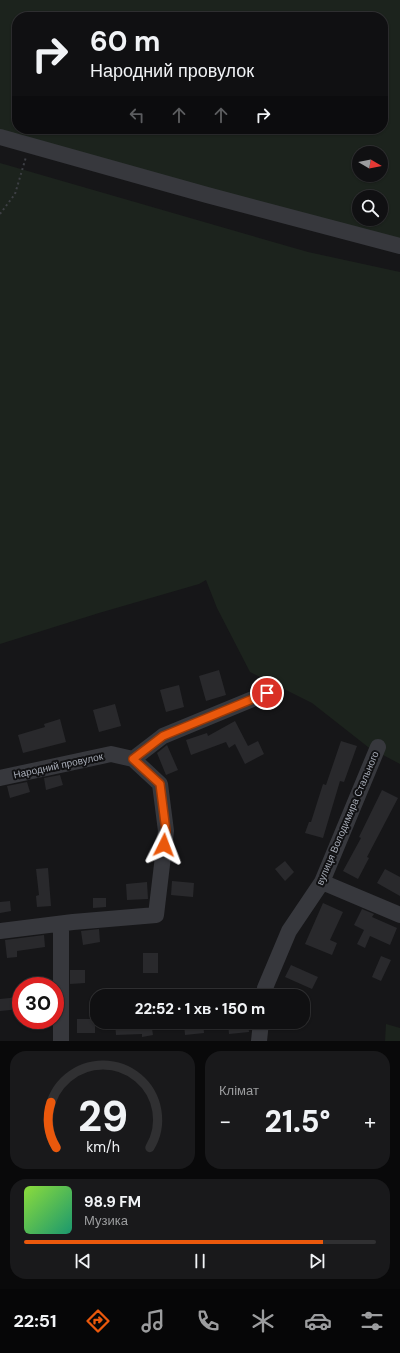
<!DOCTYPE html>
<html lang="uk">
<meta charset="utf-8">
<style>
:root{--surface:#101012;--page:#19191b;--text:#f1f3f6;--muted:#9c9d9f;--line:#303032;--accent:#ea580c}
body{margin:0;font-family:"DM Sans",sans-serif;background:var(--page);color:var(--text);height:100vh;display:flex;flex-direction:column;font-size:15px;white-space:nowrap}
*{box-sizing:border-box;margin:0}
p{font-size:13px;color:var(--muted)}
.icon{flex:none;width:22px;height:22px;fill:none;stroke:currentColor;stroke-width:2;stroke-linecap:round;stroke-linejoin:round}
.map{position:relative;height:1041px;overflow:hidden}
.sheet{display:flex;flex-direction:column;gap:10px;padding:10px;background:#09090a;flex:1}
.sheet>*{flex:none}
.top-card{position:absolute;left:12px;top:12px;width:376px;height:122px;border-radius:16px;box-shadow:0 1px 3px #0004,0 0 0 1px var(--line);background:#101012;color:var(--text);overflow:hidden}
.needle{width:26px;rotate:100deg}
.fabs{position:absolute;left:352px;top:146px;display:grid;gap:8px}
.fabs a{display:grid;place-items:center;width:36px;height:36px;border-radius:50%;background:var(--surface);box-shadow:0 1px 3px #0004,0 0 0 1px var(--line);font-size:20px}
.speed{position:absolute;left:12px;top:977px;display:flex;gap:8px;font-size:20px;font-weight:700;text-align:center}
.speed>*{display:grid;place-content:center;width:52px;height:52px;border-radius:50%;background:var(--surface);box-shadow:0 1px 3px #0004,0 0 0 1px var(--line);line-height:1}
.speed .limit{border:6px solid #d22;background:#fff;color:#111}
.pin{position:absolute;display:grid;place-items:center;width:34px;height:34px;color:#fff;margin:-17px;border:2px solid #fff;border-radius:50%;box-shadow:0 1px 4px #0007}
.me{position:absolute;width:44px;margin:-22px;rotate:3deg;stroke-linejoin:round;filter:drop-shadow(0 0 3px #0008)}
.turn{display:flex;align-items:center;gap:14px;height:84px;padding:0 12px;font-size:18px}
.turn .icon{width:52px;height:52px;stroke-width:2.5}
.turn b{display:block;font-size:28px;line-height:34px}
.lanes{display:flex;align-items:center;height:38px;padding:0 12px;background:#0003;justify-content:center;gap:20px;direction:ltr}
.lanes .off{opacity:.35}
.big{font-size:30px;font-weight:800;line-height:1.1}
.sheet .card{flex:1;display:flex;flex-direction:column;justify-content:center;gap:6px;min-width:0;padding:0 14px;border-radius:16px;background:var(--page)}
.sheet .dial{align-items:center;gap:0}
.dial svg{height:104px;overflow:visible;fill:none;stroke:var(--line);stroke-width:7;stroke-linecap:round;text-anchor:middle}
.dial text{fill:var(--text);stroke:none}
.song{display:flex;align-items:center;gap:12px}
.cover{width:48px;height:48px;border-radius:6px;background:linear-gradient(135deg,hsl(90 70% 55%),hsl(160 70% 35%))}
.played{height:4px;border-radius:2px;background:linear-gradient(90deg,var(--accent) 85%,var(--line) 85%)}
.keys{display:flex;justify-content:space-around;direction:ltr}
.heat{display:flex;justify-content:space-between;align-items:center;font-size:22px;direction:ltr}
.sheet .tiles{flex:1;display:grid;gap:10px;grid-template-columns:1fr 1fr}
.card:last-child{grid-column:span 2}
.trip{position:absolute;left:90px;top:989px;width:220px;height:40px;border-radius:16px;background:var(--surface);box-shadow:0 1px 3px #0004,0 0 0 1px var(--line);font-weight:800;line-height:40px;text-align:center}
.menu{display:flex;height:64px;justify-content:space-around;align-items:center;background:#060607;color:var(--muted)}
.menu .icon{width:28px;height:28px}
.menu .active{color:var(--accent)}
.menu b{font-size:18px;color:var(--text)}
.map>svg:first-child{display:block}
</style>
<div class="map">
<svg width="400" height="1041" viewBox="0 0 400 1041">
<rect width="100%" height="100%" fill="#161618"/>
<!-- green -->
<path fill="#1c231d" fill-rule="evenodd" d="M 0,0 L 400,0 L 400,242 L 0,133 ZM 17,17 L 383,17 L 383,129 L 17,129 ZM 359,153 L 381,153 L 381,175 L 359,175 ZM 359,197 L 381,197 L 381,219 L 359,219 Z
M 0,163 L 308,252 L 400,272 L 400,764 L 368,747 L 312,703 L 250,672 L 217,608 L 206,580 L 199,584 L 99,613 L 0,644 Z
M 386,1024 L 400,1028 L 400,1041 L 385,1041 Z"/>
<!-- building -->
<path fill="#29292c" d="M 219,670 L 226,695 L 206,701 L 199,676 Z
M 179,685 L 184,707 L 166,712 L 160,690 Z
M 115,704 L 121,726 L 99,732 L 93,710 Z
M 60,719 L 66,742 L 23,753 L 18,735 L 45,727 L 44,724 Z
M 235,721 L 248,746 L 258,741 L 264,754 L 245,764 L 235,744 L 229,748 L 226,742 L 191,755 L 186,740 L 207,733 L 208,736 Z
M 341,741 L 357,746 L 344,782 L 340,781 L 323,838 L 305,833 L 309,822 L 311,822 L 323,784 L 326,785 Z
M 167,745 L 178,770 L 166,775 L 157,753 Z
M 60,775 L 63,785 L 46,790 L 44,778 Z
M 27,782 L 30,792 L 10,798 L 7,786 Z
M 382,790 L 398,798 L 367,857 L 369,858 L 358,879 L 343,871 L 361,838 L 359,837 Z
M 285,861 L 294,872 L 285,881 L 275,869 Z
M 48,868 L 51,906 L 37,907 L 36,896 L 39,895 L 36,869 Z
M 385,869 L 400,877 L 400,896 L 377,883 Z
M 172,881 L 194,883 L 193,897 L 171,895 Z
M 147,882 L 148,899 L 127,900 L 126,884 Z
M 93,898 L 106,898 L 106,907 L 93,908 Z
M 10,901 L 11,911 L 0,913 L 0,902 Z
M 323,903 L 343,912 L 330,940 L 337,943 L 332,955 L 305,944 Z
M 362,909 L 374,914 L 372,917 L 397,928 L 390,945 L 370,936 L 365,948 L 357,944 L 364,930 L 354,925 Z
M 99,929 L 100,942 L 83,945 L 81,931 Z
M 44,935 L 45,947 L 17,951 L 17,957 L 7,958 L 5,940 Z
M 143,953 L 158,953 L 158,973 L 143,973 Z
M 381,956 L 391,960 L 381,981 L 372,977 Z
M 291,965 L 318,977 L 312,989 L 285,977 Z
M 70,970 L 85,970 L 85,983 L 70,984 Z
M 19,997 L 20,1009 L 0,1011 L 0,999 Z
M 77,1019 L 95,1019 L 95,1033 L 77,1033 Z
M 115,1022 L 129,1022 L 129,1025 L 151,1022 L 153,1035 L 142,1037 L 142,1034 L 116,1035 Z
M 184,1022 L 203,1022 L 204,1033 L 185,1035 Z
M 228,1022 L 248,1022 L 249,1032 L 229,1034 Z"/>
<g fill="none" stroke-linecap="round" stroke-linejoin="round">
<!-- path -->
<path stroke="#3d3f44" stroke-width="2" stroke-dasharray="2 3" stroke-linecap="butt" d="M 0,214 L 15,194 L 26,157"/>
<!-- minor -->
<path stroke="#37383d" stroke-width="16" d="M 0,137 L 207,195 L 400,246
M 0,778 L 111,754 L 133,759 L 163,736 L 267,693
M 322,882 L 400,915
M 61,924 L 61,1041
M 0,931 L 73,922 L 156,915 L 166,831 L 160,784 L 133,759
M 264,996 L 265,988 L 289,931 L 322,882 L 378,747
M 259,1041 L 261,1022"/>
</g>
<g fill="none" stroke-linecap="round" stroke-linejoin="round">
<!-- route casing -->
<g stroke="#983908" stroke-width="10">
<path id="route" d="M 164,845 L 166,831 L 160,784 L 133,759 L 163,736 L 267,693"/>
</g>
<!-- route -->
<use href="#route" stroke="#ea580c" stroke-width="7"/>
</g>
<g text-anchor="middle" stroke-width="4" stroke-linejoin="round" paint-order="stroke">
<!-- street labels -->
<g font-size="10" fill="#a8adb8" stroke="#111113">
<text transform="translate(58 765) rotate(-12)" y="4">Народний провулок</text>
<text transform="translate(347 818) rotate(-67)" y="4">вулиця Володимира Стального</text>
</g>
</g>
</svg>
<div class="fabs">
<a><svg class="needle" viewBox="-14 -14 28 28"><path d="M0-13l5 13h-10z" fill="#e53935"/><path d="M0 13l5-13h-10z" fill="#9c9d9f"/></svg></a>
<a><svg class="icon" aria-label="search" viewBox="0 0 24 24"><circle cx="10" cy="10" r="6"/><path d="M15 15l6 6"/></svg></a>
</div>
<div class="speed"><div class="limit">30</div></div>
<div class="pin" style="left:267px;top:693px;background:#d93025"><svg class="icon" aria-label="arrive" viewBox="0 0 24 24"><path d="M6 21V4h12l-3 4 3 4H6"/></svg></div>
<svg class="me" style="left:164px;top:845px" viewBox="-20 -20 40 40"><path d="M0-17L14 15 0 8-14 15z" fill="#ea580c" stroke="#fff" stroke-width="4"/></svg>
<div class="trip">22:52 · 1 хв · 150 m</div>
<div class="top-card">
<div class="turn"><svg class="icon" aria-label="right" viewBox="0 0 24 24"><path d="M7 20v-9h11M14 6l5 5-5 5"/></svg><div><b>60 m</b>Народний провулок</div></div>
<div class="lanes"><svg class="icon off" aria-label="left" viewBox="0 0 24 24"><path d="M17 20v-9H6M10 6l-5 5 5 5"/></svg><svg class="icon off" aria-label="ahead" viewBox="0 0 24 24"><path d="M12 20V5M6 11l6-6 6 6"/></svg><svg class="icon off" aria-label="ahead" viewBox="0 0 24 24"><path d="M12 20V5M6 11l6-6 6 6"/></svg><svg class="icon" aria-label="right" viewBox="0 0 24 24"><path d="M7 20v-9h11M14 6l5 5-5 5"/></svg></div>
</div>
</div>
<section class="sheet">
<div class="tiles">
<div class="card dial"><svg viewBox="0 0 100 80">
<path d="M14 69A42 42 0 1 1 86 69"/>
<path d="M14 69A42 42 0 0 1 10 34" stroke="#ea580c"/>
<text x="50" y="56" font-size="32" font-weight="700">29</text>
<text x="50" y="72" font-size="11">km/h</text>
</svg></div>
<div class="card"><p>Клімат</p>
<div class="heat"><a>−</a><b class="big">21.5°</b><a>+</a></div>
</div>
<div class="card">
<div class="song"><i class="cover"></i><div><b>98.9 FM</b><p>Музика</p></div></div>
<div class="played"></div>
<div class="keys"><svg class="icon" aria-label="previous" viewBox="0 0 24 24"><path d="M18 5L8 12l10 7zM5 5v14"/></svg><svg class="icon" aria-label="pause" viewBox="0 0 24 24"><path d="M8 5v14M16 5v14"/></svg><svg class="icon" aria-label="next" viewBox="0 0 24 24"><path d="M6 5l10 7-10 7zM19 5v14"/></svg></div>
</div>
</div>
</section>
<nav class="menu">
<b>22:51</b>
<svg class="icon active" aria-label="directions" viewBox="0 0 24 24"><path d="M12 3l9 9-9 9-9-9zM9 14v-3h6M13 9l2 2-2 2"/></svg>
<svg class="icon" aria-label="music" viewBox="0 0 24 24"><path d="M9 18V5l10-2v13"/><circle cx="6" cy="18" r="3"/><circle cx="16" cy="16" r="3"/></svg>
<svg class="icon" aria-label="phone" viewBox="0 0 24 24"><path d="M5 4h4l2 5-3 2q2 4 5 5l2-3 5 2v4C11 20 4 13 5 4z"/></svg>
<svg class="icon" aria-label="climate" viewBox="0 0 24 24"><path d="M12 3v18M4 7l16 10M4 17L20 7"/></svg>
<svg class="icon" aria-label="car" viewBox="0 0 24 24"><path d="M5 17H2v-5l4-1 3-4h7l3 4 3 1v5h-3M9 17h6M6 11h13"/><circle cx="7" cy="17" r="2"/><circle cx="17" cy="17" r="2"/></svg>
<svg class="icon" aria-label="filters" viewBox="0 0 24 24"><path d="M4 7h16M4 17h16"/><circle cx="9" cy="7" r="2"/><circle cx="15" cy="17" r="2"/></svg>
</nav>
